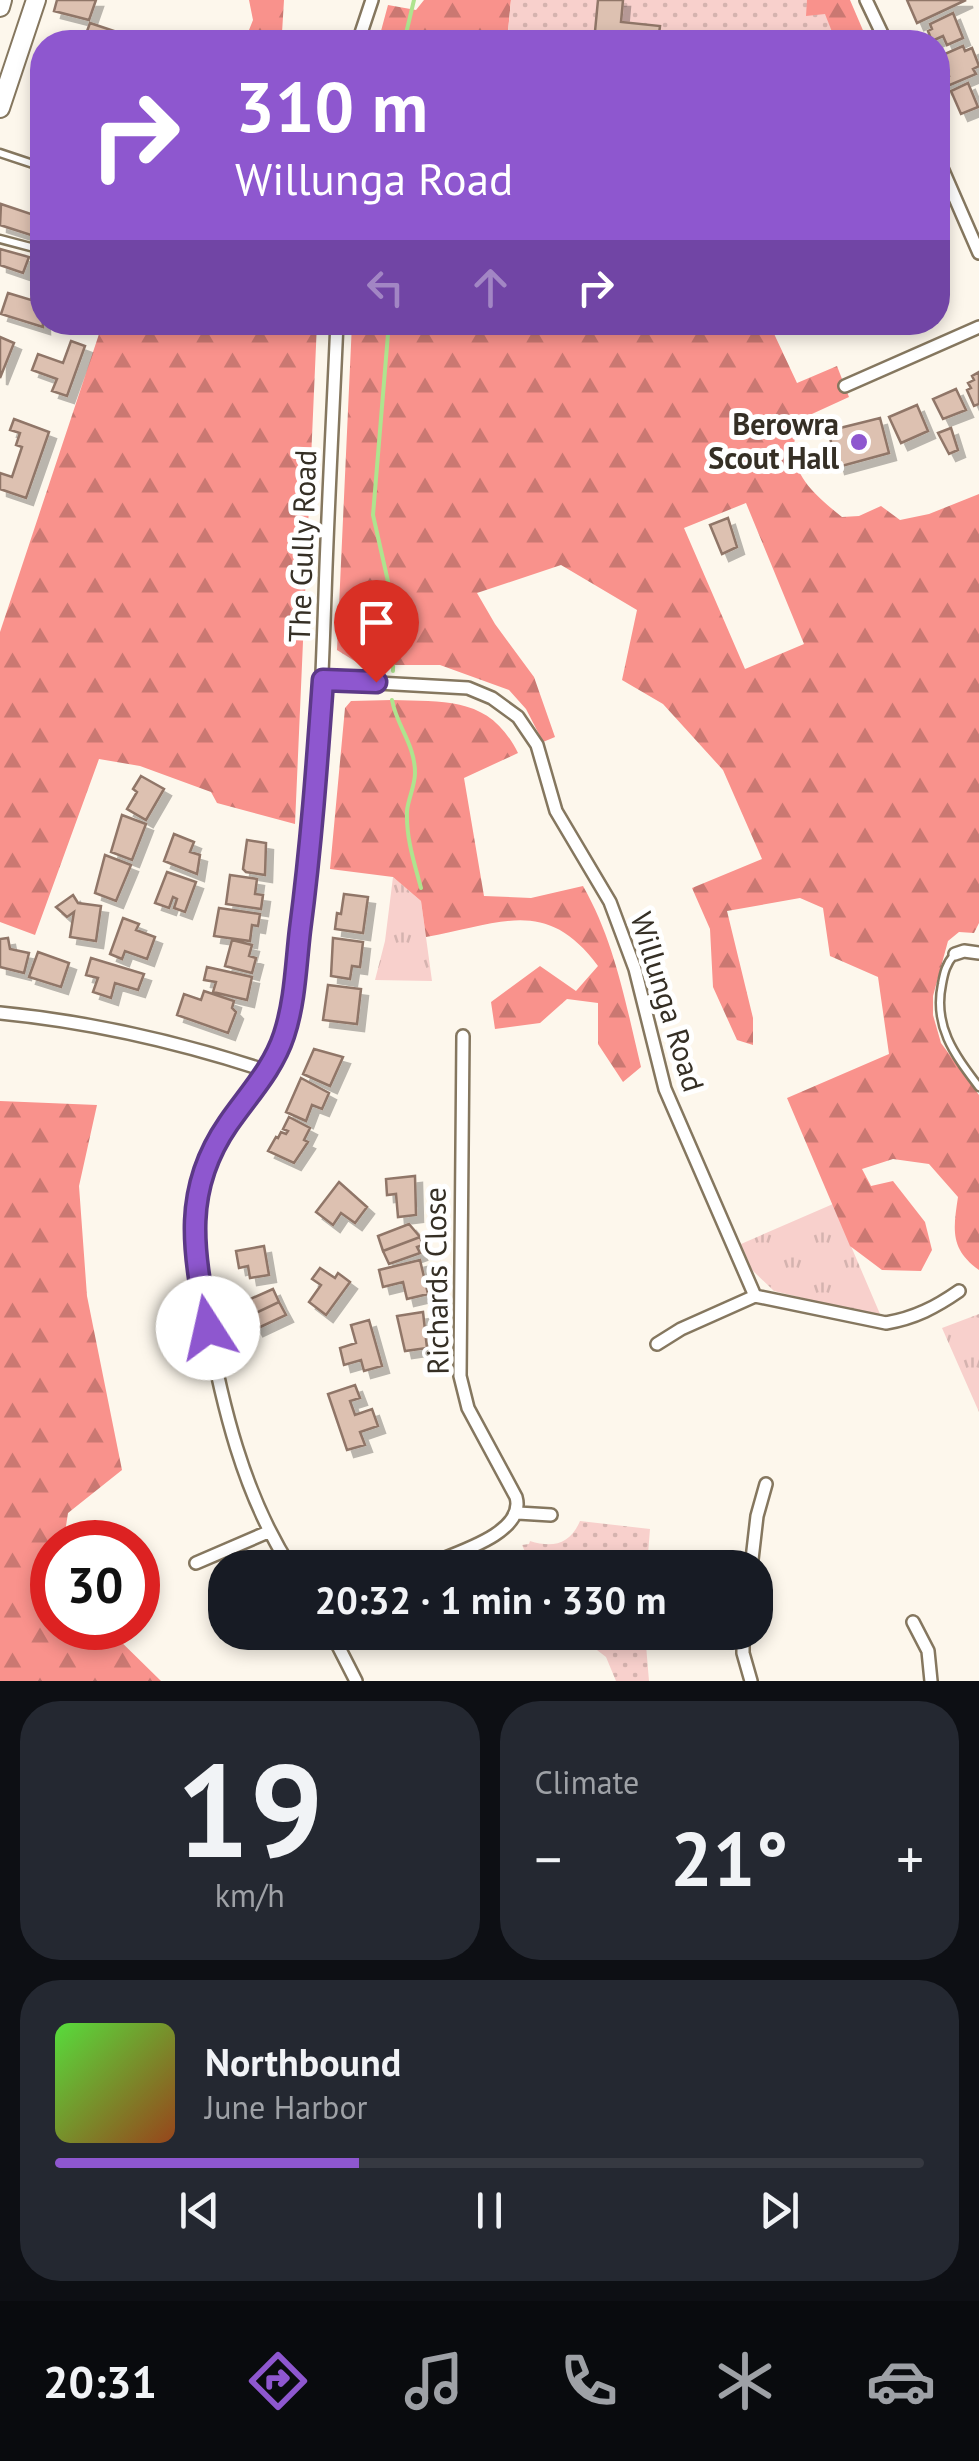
<!DOCTYPE html>
<meta charset="utf-8">
<style>
:root{--surface:#171b24;--page:#242831;--text:#f1f3f6;--muted:#9ea1a6;--line:#363941;--accent:#8e57cf}
body{margin:0;font-family:"PT Sans",sans-serif;background:var(--page);color:var(--text);height:100vh;display:flex;flex-direction:column;font-size:38px;white-space:nowrap}
*{box-sizing:border-box;margin:0}
p{font-size:32px;color:var(--muted)}
.icon{flex:none;width:55px;height:55px;fill:none;stroke:currentColor;stroke-width:2;stroke-linecap:round;stroke-linejoin:round}
.map{position:relative;height:1681px;overflow:hidden}
.side{display:flex;flex-direction:column;gap:20px;padding:20px;background:#0d0f14;flex:1}
.side>*{flex:none}
.banner{position:absolute;left:30px;top:30px;width:920px;height:305px;border-radius:40px;box-shadow:0 5px 15px #0003;background:#8e57cf;color:#fff;overflow:hidden}
.speed{position:absolute;left:30px;top:1520px;display:flex;gap:20px;font-size:50px;font-weight:700;text-align:center}
.speed>*{display:grid;place-content:center;width:130px;height:130px;border-radius:50%;background:var(--surface);box-shadow:0 5px 15px #0003;line-height:1}
.speed .limit{border:15px solid #d22;background:#fff;color:#111}
.pin{position:absolute;display:grid;place-items:center;width:85px;height:85px;color:#fff;margin:-102px -42px;border-radius:50% 50% 50% 0;rotate:-45deg;box-shadow:0 0 10px #0007}
.pin .icon{rotate:45deg}
.me{position:absolute;width:110px;margin:-55px;rotate:350deg;stroke-linejoin:round;filter:drop-shadow(0 0 8px #0008)}
.turn{display:flex;align-items:center;gap:35px;height:210px;padding:0 40px;font-size:45px}
.turn .icon{width:130px;height:130px;stroke-width:2.5}
.turn b{display:block;font-size:70px;line-height:85px}
.lanes{display:flex;align-items:center;height:95px;padding:0 40px;background:#0003;justify-content:center;gap:50px;direction:ltr}
.lanes .off{opacity:.35}
.big{font-size:75px;font-weight:700;line-height:1.1}
.side .widget{flex:1;display:flex;flex-direction:column;justify-content:center;gap:15px;min-width:0;padding:0 35px;border-radius:40px;background:var(--page)}
.side .dial{align-items:center;gap:0}
.dial b{font-size:130px;line-height:1}
.song{display:flex;align-items:center;gap:30px}
.cover{width:120px;height:120px;border-radius:15px;background:linear-gradient(135deg,hsl(110 70% 55%),hsl(20 70% 35%))}
.played{height:10px;border-radius:5px;background:linear-gradient(90deg,var(--accent) 35%,var(--line) 35%)}
.keys{display:flex;justify-content:space-around;direction:ltr}
.heat{display:flex;justify-content:space-between;align-items:center;font-size:55px;direction:ltr}
.side .tiles{flex:1;display:grid;gap:20px;grid-template-columns:1fr 1fr}
.widget:last-child{grid-column:span 2}
.trip{position:absolute;left:208px;top:1550px;width:565px;height:100px;border-radius:40px;background:var(--surface);box-shadow:0 5px 15px #0003;font-weight:700;line-height:100px;text-align:center}
.dock{display:flex;height:160px;justify-content:space-around;align-items:center;background:#090b0e;color:var(--muted)}
.dock .icon{width:70px;height:70px}
.dock .on{color:var(--accent)}
.dock b{font-size:45px;color:var(--text)}
.map>svg:first-child{display:block}
</style>
<div class="map">
<svg width="979" height="1681" viewBox="0 0 979 1681">
<defs>
<pattern id="grass-tufts" width="24" height="20" patternUnits="userSpaceOnUse" patternTransform="scale(2.5)"><rect width="24" height="20" fill="#f8d0cc"/><path d="M3 7l-1-3M5 7V3M7 7l1-3M15 17l-1-3M17 17v-4M19 17l1-3" fill="none" stroke="#d5b3af"/></pattern>
<pattern id="forest-firs" width="22" height="20" patternUnits="userSpaceOnUse" patternTransform="scale(2.5)"><rect width="22" height="20" fill="#f9928c"/><path d="M5 1l3.5 6h-7zM16 11l3.5 6h-7z" fill="#ca7872"/></pattern>
<pattern id="park-dots" width="8" height="8" patternUnits="userSpaceOnUse" patternTransform="scale(2.5)"><rect width="8" height="8" fill="#f8d0cc"/><path d="M2 2h.1M6 6h.1" fill="none" stroke="#d5b3af" stroke-width="1.8" stroke-linecap="round"/></pattern>
<filter id="shadow"><feDropShadow dx="7" dy="7" stdDeviation="0" flood-color="#0004"/></filter>
</defs>
<rect width="100%" height="100%" fill="#fdf7ec"/>
<!-- grass -->
<path fill="url(#grass-tufts)" d="M 393,877 L 421,901 L 432,981 L 375,980 L 385,941 Z
M 833,1204 L 880,1314 L 867,1314 L 774,1291 L 752,1270 L 741,1244 Z
M 979,1314 L 979,1412 L 942,1328 Z"/>
<!-- forest -->
<path fill="url(#forest-firs)" fill-rule="evenodd" d="M 249,0 L 284,0 L 282,33 L 292,42 L 231,42 L 245,40 L 253,20 Z
M 424,0 L 511,0 L 507,42 L 378,42 L 388,5 L 416,10 Z
M 796,0 L 850,0 L 868,42 C 829,42 815,35 796,0 Z
M 103,322 L 317,323 L 295,824 L 217,803 L 211,792 L 140,766 L 99,759 L 35,935 L 0,922 L 0,632 Z
M 352,323 L 769,323 L 797,383 L 837,366 L 849,397 L 801,419 C 781,465 807,489 842,517 L 859,516 L 881,506 L 900,520 L 929,514 L 979,494 L 979,923 L 974,933 L 959,932 L 948,941 L 933,996 L 933,1015 L 941,1043 L 979,1095 L 979,1270 C 950,1249 953,1230 958,1197 L 929,1164 L 893,1159 L 862,1169 L 871,1186 L 893,1181 L 925,1222 L 932,1250 L 921,1271 L 882,1270 L 850,1246 L 787,1098 L 889,1054 L 878,977 L 830,956 L 823,908 L 800,898 L 727,911 L 753,1018 L 753,1045 L 737,1040 L 713,987 L 710,929 L 692,888 L 762,859 L 723,770 L 663,704 L 622,680 L 637,610 L 561,565 L 477,593 L 495,624 L 534,677 L 555,737 L 543,742 L 526,709 L 509,690 L 440,665 L 361,665 L 337,650 ZM 746,503 L 804,644 L 745,669 L 684,528 Z
M 392,700 C 448,702 490,697 518,753 L 464,778 L 484,896 L 531,898 L 583,886 C 615,942 626,1005 641,1067 L 623,1082 L 598,1044 L 598,1003 L 567,999 L 540,1023 L 495,1029 L 491,1002 L 540,966 L 576,991 L 598,966 C 546,896 501,924 426,937 L 421,901 L 393,877 L 330,869 L 345,708 L 351,701 Z
M 0,1101 L 97,1105 L 79,1186 L 87,1296 L 122,1470 L 68,1513 L 64,1539 L 62,1542 L 52,1542 L 52,1556 L 36,1581 L 52,1603 L 52,1628 L 107,1628 L 161,1681 L 0,1681 Z"/>
<!-- park -->
<path fill="url(#park-dots)" d="M 511,0 L 807,0 L 806,16 L 825,14 L 836,42 L 507,42 Z
M 580,1521 L 650,1529 L 647,1567 L 532,1567 L 522,1545 L 529,1544 L 530,1541 C 552,1548 570,1545 580,1521 Z
M 575,1633 L 645,1633 L 649,1681 L 616,1681 L 606,1657 Z"/>
<g fill="none" stroke-linecap="round" stroke-linejoin="round">
<!-- stream -->
<path stroke="#afe48e" stroke-width="4" d="M 404,42 L 414,0
M 389,322 L 373,515 L 394,608 L 393,671
M 392,700 C 397,727 415,744 415,773 C 415,786 408,799 407,811 C 406,838 414,862 421,888"/>
</g>
<!-- building -->
<path fill="#ddc1b1" stroke="#907668" stroke-width="2.5" filter="url(#shadow)" d="M 57,0 L 96,0 L 89,20 L 54,11 Z
M 598,0 L 623,0 L 621,22 L 660,26 L 658,42 L 594,42 Z
M 907,0 L 966,0 L 917,23 Z
M 953,13 L 963,38 L 947,45 L 943,36 L 932,41 L 928,31 L 932,29 L 930,24 Z
M 90,23 L 135,38 L 133,42 L 83,42 Z
M 963,46 L 965,51 L 972,48 L 979,66 L 973,69 L 976,74 L 945,87 L 942,79 L 949,76 L 948,73 L 941,76 L 938,57 Z
M 968,83 L 978,107 L 961,114 L 951,91 Z
M 1,204 L 40,217 L 34,236 L 0,225 Z
M 0,249 L 29,257 L 23,273 L 0,265 Z
M 8,293 L 31,300 L 32,296 L 42,299 L 43,327 L 1,314 Z
M 0,337 L 14,343 L 0,378 Z
M 71,341 L 85,346 L 67,396 L 52,391 L 57,379 L 32,370 L 38,354 L 63,363 Z
M 979,372 L 979,404 L 974,406 L 967,390 L 971,388 L 968,383 L 974,380 L 972,376 Z
M 956,389 L 966,410 L 943,419 L 933,399 Z
M 917,405 L 928,431 L 901,443 L 889,417 Z
M 880,418 L 889,453 L 838,467 L 828,431 Z
M 14,419 L 49,432 L 26,498 L 0,489 L 0,473 L 12,477 L 22,447 L 16,445 L 20,433 L 10,430 Z
M 951,428 L 958,450 L 949,454 L 938,433 Z
M 728,518 L 737,547 L 722,554 L 710,525 Z
M 141,776 L 164,789 L 146,820 L 127,809 L 137,792 L 133,789 Z
M 122,815 L 146,824 L 132,860 L 111,852 Z
M 174,834 L 194,842 L 190,852 L 200,855 L 197,874 L 164,861 Z
M 247,840 L 266,843 L 265,875 L 246,872 L 243,869 Z
M 105,855 L 131,865 L 116,901 L 95,893 Z
M 167,872 L 196,882 L 185,912 L 174,908 L 177,899 L 173,897 L 169,908 L 155,903 Z
M 230,875 L 257,879 L 255,894 L 263,895 L 261,909 L 226,904 Z
M 344,894 L 368,897 L 363,933 L 335,929 L 337,913 L 341,914 Z
M 73,895 L 78,903 L 101,906 L 96,941 L 70,937 L 74,912 L 67,917 L 56,907 Z
M 219,908 L 260,914 L 258,926 L 252,925 L 250,941 L 214,936 Z
M 123,918 L 139,924 L 136,930 L 155,937 L 147,959 L 125,951 L 122,959 L 110,954 Z
M 8,938 L 10,949 L 29,953 L 24,973 L 0,967 L 0,939 Z
M 333,938 L 363,942 L 360,967 L 352,966 L 350,979 L 331,976 Z
M 232,940 L 252,945 L 249,956 L 256,958 L 252,973 L 225,966 Z
M 38,952 L 69,963 L 61,987 L 29,977 Z
M 91,958 L 144,974 L 138,990 L 115,983 L 111,998 L 93,992 L 98,978 L 86,975 Z
M 207,967 L 252,977 L 247,1000 L 213,992 L 216,982 L 204,980 Z
M 328,985 L 361,989 L 357,1024 L 323,1020 Z
M 204,991 L 234,1001 L 232,1008 L 236,1012 L 228,1033 L 177,1015 L 184,994 L 201,1000 Z
M 314,1049 L 343,1057 L 330,1086 L 303,1074 Z
M 301,1078 L 329,1093 L 322,1109 L 312,1105 L 306,1121 L 286,1112 Z
M 289,1117 L 310,1128 L 304,1140 L 308,1142 L 294,1163 L 268,1151 L 276,1137 L 278,1138 L 281,1132 L 286,1134 L 288,1131 L 283,1129 Z
M 415,1176 L 416,1215 L 398,1217 L 396,1194 L 387,1195 L 386,1179 Z
M 339,1182 L 367,1207 L 355,1223 L 341,1213 L 333,1225 L 316,1212 Z
M 409,1224 L 420,1237 L 383,1251 L 378,1236 Z
M 420,1237 L 423,1245 L 417,1247 L 420,1253 L 389,1264 L 383,1251 Z
M 264,1246 L 269,1275 L 250,1278 L 248,1266 L 239,1268 L 236,1251 Z
M 420,1260 L 428,1294 L 407,1299 L 403,1282 L 383,1287 L 379,1270 Z
M 320,1268 L 335,1278 L 338,1273 L 350,1282 L 326,1315 L 309,1302 L 321,1285 L 312,1279 Z
M 273,1289 L 279,1302 L 243,1319 L 239,1311 L 251,1306 L 248,1300 Z
M 279,1302 L 286,1315 L 256,1329 L 253,1323 L 246,1326 L 243,1319 Z
M 423,1312 L 427,1348 L 405,1351 L 397,1316 Z
M 369,1320 L 382,1366 L 364,1371 L 361,1360 L 344,1365 L 340,1348 L 356,1343 L 351,1325 Z
M 355,1385 L 360,1398 L 350,1401 L 355,1415 L 372,1409 L 378,1426 L 360,1432 L 365,1445 L 347,1450 L 328,1394 Z"/>
<g fill="none" stroke-linecap="round" stroke-linejoin="round">
<!-- lane casing -->
<g stroke="#85775f" stroke-width="11">
<path id="lane" d="M 0,153 L 42,167
M 0,239 L 42,250
M 954,955 C 946,964 944,973 942,984 C 933,1027 955,1055 979,1087"/>
</g>
<!-- street casing -->
<g stroke="#85775f" stroke-width="16">
<path id="street" d="M 866,0 L 886,42
M 358,42 L 372,0
M 938,159 L 979,253
M 845,386 L 979,327
M 323,680 L 468,688 L 492,698 L 518,717 L 537,745 L 556,811 L 610,902 L 635,969 L 665,1089 L 755,1296 L 886,1323 C 915,1318 936,1307 959,1291
M 955,954 L 964,951 L 979,953
M 0,1013 C 93,1022 179,1042 267,1071
M 657,1344 L 681,1329 L 755,1296
M 518,1513 L 551,1515
M 196,1563 L 268,1532
M 291,1568 C 243,1494 222,1404 206,1318 C 200,1286 193,1254 194,1221 C 196,1159 235,1122 266,1074 C 279,1052 286,1028 290,1003 C 316,869 320,731 325,595 C 328,504 333,413 337,322
M 420,1568 C 448,1555 527,1535 516,1497 L 468,1408 L 460,1376 L 463,1036
M 751,1568 L 757,1516 L 766,1484
M 913,1622 L 928,1651 L 931,1681
M 331,1632 L 356,1681
M 743,1632 L 743,1653 L 751,1681"/>
</g>
<!-- primary casing -->
<g stroke="#85775f" stroke-width="22">
<path id="primary" d="M 0,7 L 2,0
M 0,108 L 36,0"/>
</g>
<!-- lane -->
<use href="#lane" stroke="#fff" stroke-width="6"/>
<!-- street -->
<use href="#street" stroke="#fff" stroke-width="11"/>
<!-- primary -->
<use href="#primary" stroke="#fff" stroke-width="18"/>
</g>
<g fill="none" stroke-linecap="round" stroke-linejoin="round">
<!-- route casing -->
<g stroke="#5c3987" stroke-width="25">
<path id="route" d="M 208,1328 C 194,1253 181,1192 228,1124 C 248,1095 273,1069 284,1035 C 295,1002 296,964 300,930 C 311,847 317,764 323,680 L 376,682"/>
</g>
<!-- route -->
<use href="#route" stroke="#8e57cf" stroke-width="18"/>
</g>
<!-- markers -->
<circle fill="#8e57cf" stroke="#fff" stroke-width="4" cx="859" cy="442" r="10"/>
<g text-anchor="middle" stroke-width="10" stroke-linejoin="round" paint-order="stroke">
<!-- poi labels -->
<g font-size="30" font-weight="bold" fill="#352f25" stroke="#fff" text-anchor="end">
<text x="839" y="435">Berowra<tspan x="839" dy="34">Scout Hall</tspan></text>
</g>
<!-- street labels -->
<g font-size="30" fill="#352f25" stroke="#fff">
<text transform="translate(303 546) rotate(-88)" y="10">The Gully Road</text>
<text transform="translate(667 1002) rotate(73)" y="10">Willunga Road</text>
<text transform="translate(437 1281) rotate(-91)" y="10">Richards Close</text>
</g>
</g>
</svg>
<div class="speed"><div class="limit">30</div></div>
<div class="pin" style="left:376px;top:682px;background:#d93025"><svg class="icon" aria-label="arrive" viewBox="0 0 24 24"><path d="M6 21V4h12l-3 4 3 4H6"/></svg></div>
<svg class="me" style="left:208px;top:1328px" viewBox="-20 -20 40 40"><circle r="19" fill="#fff"/><path d="M0-13L10 11 0 6-10 11z" fill="#8e57cf"/></svg>
<div class="trip">20:32 · 1 min · 330 m</div>
<div class="banner">
<div class="turn"><svg class="icon" aria-label="right" viewBox="0 0 24 24"><path d="M7 20v-9h11M14 6l5 5-5 5"/></svg><div><b>310 m</b>Willunga Road</div></div>
<div class="lanes"><svg class="icon off" aria-label="left" viewBox="0 0 24 24"><path d="M17 20v-9H6M10 6l-5 5 5 5"/></svg><svg class="icon off" aria-label="ahead" viewBox="0 0 24 24"><path d="M12 20V5M6 11l6-6 6 6"/></svg><svg class="icon" aria-label="right" viewBox="0 0 24 24"><path d="M7 20v-9h11M14 6l5 5-5 5"/></svg></div>
</div>
</div>
<section class="side">
<div class="tiles">
<div class="widget dial"><b>19</b><p>km/h</p></div>
<div class="widget"><p>Climate</p>
<div class="heat"><a>−</a><b class="big">21°</b><a>+</a></div>
</div>
<div class="widget">
<div class="song"><i class="cover"></i><div><b>Northbound</b><p>June Harbor</p></div></div>
<div class="played"></div>
<div class="keys"><svg class="icon" aria-label="previous" viewBox="0 0 24 24"><path d="M18 5L8 12l10 7zM5 5v14"/></svg><svg class="icon" aria-label="pause" viewBox="0 0 24 24"><path d="M8 5v14M16 5v14"/></svg><svg class="icon" aria-label="next" viewBox="0 0 24 24"><path d="M6 5l10 7-10 7zM19 5v14"/></svg></div>
</div>
</div>
</section>
<nav class="dock">
<b>20:31</b>
<svg class="icon on" aria-label="directions" viewBox="0 0 24 24"><path d="M12 3l9 9-9 9-9-9zM9 14v-3h6M13 9l2 2-2 2"/></svg>
<svg class="icon" aria-label="music" viewBox="0 0 24 24"><path d="M9 18V5l10-2v13"/><circle cx="6" cy="18" r="3"/><circle cx="16" cy="16" r="3"/></svg>
<svg class="icon" aria-label="phone" viewBox="0 0 24 24"><path d="M5 4h4l2 5-3 2q2 4 5 5l2-3 5 2v4C11 20 4 13 5 4z"/></svg>
<svg class="icon" aria-label="climate" viewBox="0 0 24 24"><path d="M12 3v18M4 7l16 10M4 17L20 7"/></svg>
<svg class="icon" aria-label="car" viewBox="0 0 24 24"><path d="M5 17H2v-5l4-1 3-4h7l3 4 3 1v5h-3M9 17h6M6 11h13"/><circle cx="7" cy="17" r="2"/><circle cx="17" cy="17" r="2"/></svg>
</nav>
